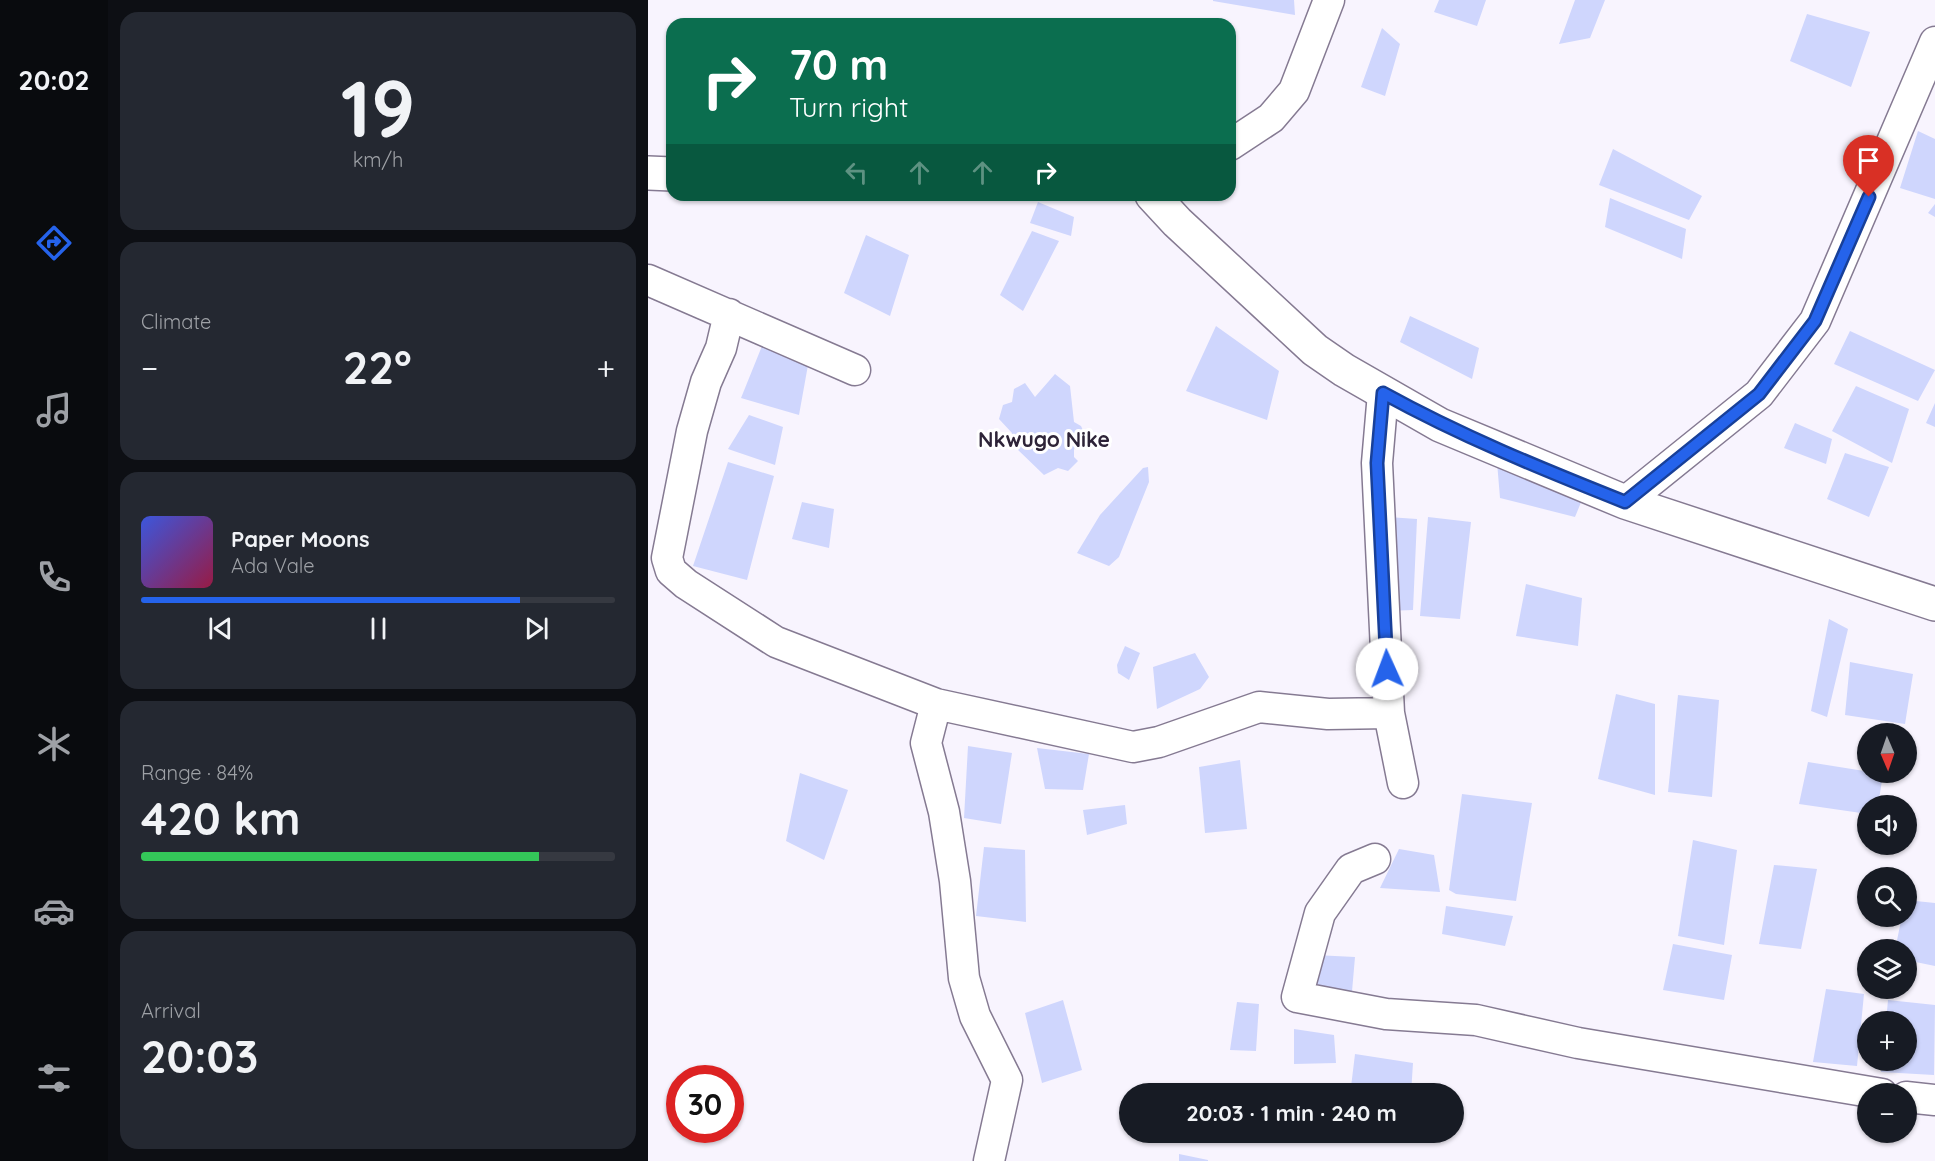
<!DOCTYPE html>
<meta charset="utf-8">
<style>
:root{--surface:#171b24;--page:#242831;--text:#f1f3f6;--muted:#9ea1a6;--line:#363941;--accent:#2563eb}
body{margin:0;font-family:Quicksand,sans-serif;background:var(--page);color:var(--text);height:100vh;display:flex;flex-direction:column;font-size:22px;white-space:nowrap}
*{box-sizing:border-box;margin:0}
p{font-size:20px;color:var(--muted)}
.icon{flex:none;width:33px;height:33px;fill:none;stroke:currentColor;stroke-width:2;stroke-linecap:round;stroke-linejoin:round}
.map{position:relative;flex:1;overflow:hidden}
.side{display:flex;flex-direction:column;gap:12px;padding:12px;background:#0d0f14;width:540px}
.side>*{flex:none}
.banner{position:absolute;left:18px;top:18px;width:570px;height:183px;border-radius:18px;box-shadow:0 2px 4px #0004;background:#0b6e4f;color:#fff;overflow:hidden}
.needle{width:39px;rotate:178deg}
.fabs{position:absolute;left:1209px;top:723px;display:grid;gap:12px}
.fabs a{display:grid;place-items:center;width:60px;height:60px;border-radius:50%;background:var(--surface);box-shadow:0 2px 4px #0004;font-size:30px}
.speed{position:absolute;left:18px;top:1065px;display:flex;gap:12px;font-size:30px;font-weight:700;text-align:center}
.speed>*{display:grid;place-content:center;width:78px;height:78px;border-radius:50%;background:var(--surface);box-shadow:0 2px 4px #0004;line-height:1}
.speed .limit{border:9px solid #d22;background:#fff;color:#111}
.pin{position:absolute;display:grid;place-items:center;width:51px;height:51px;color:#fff;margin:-62px -26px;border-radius:50% 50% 50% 0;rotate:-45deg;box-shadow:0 0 6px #0007}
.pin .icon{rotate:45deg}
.me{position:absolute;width:66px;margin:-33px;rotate:358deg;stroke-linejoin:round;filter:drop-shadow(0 0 4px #0008)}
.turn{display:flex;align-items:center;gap:21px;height:126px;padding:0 24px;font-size:27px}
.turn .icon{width:78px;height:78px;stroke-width:2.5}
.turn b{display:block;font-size:42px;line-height:51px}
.lanes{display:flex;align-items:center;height:57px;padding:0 24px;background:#0003;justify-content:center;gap:30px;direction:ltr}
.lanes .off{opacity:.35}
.big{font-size:45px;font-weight:700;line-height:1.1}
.side .tile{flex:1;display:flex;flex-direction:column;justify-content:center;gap:9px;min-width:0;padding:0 21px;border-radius:18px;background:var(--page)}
.side .dial{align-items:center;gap:0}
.dial b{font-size:78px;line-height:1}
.song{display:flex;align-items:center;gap:18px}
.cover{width:72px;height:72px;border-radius:9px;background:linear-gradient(135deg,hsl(230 70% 55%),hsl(340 70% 35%))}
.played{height:6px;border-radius:3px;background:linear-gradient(90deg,var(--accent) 80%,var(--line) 80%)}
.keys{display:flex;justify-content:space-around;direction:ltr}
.heat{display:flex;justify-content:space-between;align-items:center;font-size:33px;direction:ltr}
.charge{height:9px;border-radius:4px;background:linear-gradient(90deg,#34c759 84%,var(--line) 0)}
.trip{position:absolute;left:471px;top:1083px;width:345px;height:60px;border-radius:30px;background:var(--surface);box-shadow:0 2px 4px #0004;font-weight:700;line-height:60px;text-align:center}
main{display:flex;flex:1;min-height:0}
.tab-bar{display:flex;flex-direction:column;width:108px;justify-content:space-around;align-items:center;background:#090b0e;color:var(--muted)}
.tab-bar .icon{width:42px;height:42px}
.tab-bar .active{color:var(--accent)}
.tab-bar b{font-size:27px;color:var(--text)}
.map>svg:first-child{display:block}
</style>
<main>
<nav class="tab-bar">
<b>20:02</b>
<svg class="icon active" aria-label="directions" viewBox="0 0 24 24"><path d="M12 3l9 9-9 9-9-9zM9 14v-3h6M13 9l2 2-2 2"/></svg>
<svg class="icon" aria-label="music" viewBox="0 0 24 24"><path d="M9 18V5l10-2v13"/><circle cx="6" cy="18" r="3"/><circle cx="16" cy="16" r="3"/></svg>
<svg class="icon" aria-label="phone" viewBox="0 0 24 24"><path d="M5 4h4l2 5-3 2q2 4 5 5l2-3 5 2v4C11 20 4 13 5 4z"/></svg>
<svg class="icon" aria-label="climate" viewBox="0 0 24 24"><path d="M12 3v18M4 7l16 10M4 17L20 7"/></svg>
<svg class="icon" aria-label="car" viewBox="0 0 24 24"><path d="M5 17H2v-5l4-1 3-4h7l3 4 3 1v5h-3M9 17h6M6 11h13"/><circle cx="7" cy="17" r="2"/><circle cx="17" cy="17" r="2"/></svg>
<svg class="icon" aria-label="filters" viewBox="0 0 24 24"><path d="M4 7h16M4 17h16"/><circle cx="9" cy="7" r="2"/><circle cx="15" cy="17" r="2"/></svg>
</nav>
<section class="side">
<div class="tile dial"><b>19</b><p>km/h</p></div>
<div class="tile"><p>Climate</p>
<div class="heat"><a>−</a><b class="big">22°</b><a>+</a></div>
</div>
<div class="tile">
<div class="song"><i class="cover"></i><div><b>Paper Moons</b><p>Ada Vale</p></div></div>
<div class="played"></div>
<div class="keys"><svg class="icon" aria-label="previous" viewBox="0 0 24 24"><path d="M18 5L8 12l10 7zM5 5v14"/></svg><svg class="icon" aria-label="pause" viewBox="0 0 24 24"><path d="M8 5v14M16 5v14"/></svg><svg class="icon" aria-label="next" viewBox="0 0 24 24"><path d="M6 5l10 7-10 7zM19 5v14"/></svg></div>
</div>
<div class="tile"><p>Range · 84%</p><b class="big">420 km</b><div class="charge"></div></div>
<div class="tile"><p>Arrival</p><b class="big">20:03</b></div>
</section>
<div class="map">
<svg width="1287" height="1161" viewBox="0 0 1287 1161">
<rect width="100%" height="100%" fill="#f8f4fe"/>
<!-- building -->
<path fill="#cfd6fd" d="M 565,0 L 646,0 L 647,15 L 565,1 Z
M 791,0 L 838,0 L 829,26 L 786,12 Z
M 927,0 L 957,0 L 942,38 L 911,44 Z
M 1159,14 L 1222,32 L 1203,87 L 1142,61 Z
M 734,28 L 752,44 L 737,96 L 713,87 Z
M 1270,131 L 1287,139 L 1287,199 L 1252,188 Z
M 965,149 L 1054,196 L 1041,220 L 951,185 Z
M 962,198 L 1038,229 L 1034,259 L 957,227 Z
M 390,202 L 426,217 L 423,236 L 382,223 Z
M 1287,204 L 1287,217 L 1280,213 Z
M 384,231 L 411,241 L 375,311 L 352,295 Z
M 218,235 L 261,255 L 242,316 L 196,293 Z
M 762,316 L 831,348 L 824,379 L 752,342 Z
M 568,326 L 631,371 L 619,420 L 538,391 Z
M 1202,331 L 1287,370 L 1270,401 L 1186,364 Z
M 114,346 L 160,365 L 151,415 L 93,398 Z
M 407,374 L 422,386 L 426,422 L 433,426 L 437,435 L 426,449 L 426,457 L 430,461 L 420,471 L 410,468 L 396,475 L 368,448 L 364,433 L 351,419 L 355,405 L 364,402 L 366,389 L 377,383 L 387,397 Z
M 1208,386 L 1261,409 L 1244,463 L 1184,431 Z
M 1287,403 L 1287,427 L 1278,423 Z
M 101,415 L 135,427 L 127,465 L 80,449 Z
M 1147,423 L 1184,439 L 1178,464 L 1136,448 Z
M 848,450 L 936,495 L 927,517 L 852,498 Z
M 1197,453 L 1241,467 L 1221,517 L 1179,499 Z
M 80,462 L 126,476 L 99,580 L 45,566 Z
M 500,467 L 501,482 L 471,557 L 461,566 L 429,553 L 452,515 L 495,468 Z
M 154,502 L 186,509 L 181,548 L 144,539 Z
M 740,517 L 769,519 L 765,610 L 737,611 Z
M 780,517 L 823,522 L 812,619 L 772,616 Z
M 878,584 L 934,598 L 930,646 L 868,636 Z
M 1181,619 L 1200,629 L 1179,717 L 1163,711 Z
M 477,646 L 492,653 L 481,680 L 470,673 L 469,665 Z
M 547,653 L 561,677 L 552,689 L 509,709 L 505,667 Z
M 1202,662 L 1265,674 L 1257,724 L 1197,715 Z
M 968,694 L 1007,704 L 1007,795 L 950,779 Z
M 1030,695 L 1071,700 L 1064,797 L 1020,792 Z
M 320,746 L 364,753 L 353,824 L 316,818 Z
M 389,748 L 441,754 L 435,790 L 397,789 Z
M 592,760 L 599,829 L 557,833 L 551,767 Z
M 1160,762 L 1235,774 L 1230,806 L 1220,806 L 1220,814 L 1151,804 Z
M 152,773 L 200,790 L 176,860 L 138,841 Z
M 814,794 L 884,803 L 868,901 L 808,894 L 801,890 Z
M 477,805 L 479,824 L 439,835 L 435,810 Z
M 1045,840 L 1089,850 L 1076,945 L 1030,936 Z
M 336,847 L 377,850 L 378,922 L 328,916 Z
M 751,849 L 786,855 L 792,892 L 732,888 Z
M 1126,865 L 1169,869 L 1153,949 L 1111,944 Z
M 1258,900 L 1287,903 L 1287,966 L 1258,960 L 1258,950 L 1247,950 L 1254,916 L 1258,916 Z
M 798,906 L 865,916 L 857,946 L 794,934 Z
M 1025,944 L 1084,955 L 1076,1000 L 1015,990 Z
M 667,955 L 707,957 L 703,1003 L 657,994 Z
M 1178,989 L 1216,994 L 1209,1066 L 1165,1062 Z
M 415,1000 L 434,1070 L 394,1083 L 377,1013 Z
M 1240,1000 L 1287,1005 L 1286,1075 L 1233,1072 L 1234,1060 L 1258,1060 L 1258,1022 L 1238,1022 Z
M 589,1002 L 611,1004 L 608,1051 L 582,1050 Z
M 646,1029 L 686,1035 L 688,1063 L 646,1064 Z
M 707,1054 L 765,1063 L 763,1094 L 735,1094 L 703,1087 Z
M 531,1154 L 560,1160 L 560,1161 L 531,1161 Z"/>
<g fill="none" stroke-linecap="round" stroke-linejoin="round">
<!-- street casing -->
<g stroke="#857a92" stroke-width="33">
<path id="street" d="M 582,145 L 623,118 L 646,91 L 681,0
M 0,280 L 207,370
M 81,314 L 73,348 L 58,382 L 44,431 L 19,558 L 23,571 L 38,584 L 128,642 L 288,704 L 485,747 L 511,742 L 611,707 L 680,714 L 741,713
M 735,393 L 729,463 L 741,713 L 755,783
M 977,502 L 1111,394 L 1167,321 L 1287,42
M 288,704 L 278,743 L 296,812 L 307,881 L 316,978 L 327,1016 L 359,1080 L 341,1161
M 727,859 L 703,869 L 672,913 L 649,997 L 738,1014 L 828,1020 L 930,1043 L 1234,1094
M 1258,1097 L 1287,1100"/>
</g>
<!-- secondary casing -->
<g stroke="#857a92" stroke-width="36">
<path id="secondary" d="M 0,173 L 24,174
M 504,195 L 529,222 L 667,350 L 696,370 L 792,425 L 977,502 L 1287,604"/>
</g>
<!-- street -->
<use href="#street" stroke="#fff" stroke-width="30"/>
<!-- secondary -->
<use href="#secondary" stroke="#fff" stroke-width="33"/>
</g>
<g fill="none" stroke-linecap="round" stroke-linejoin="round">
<!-- route casing -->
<g stroke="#184099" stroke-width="15">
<path id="route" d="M 739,669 L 729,463 L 735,393 C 813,436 894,469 977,502 L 1111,394 L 1167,321 L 1221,197"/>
</g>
<!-- route -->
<use href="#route" stroke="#2563eb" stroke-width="10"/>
</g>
<g text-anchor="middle" stroke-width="6" stroke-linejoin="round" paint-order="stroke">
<!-- neighbourhood labels -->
<g font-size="21" font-weight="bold" fill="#2e2438" stroke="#fff">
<text x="396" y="447">Nkwugo Nike</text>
</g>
</g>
</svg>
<div class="fabs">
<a><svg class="needle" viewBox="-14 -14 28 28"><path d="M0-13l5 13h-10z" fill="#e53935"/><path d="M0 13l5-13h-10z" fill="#9ea1a6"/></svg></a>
<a><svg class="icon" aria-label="sound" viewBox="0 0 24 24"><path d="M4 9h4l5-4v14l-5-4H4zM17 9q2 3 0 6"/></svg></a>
<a><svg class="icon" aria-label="search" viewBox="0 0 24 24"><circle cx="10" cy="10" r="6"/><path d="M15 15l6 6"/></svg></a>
<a><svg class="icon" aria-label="layers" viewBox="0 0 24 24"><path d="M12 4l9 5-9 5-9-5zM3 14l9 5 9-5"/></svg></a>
<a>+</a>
<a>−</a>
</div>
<div class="speed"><div class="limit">30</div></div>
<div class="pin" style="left:1221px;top:197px;background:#d93025"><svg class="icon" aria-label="arrive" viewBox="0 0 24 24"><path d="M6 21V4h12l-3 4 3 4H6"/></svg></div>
<svg class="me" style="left:739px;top:669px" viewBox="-20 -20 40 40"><circle r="19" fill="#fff"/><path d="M0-13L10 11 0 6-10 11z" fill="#2563eb"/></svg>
<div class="trip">20:03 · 1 min · 240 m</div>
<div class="banner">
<div class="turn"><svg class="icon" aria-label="right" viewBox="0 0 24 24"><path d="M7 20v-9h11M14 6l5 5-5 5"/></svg><div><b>70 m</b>Turn right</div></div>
<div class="lanes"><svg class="icon off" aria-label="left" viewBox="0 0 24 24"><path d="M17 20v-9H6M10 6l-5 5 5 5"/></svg><svg class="icon off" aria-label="ahead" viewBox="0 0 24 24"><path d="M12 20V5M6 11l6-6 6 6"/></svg><svg class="icon off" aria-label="ahead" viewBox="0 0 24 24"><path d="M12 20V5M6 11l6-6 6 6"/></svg><svg class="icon" aria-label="right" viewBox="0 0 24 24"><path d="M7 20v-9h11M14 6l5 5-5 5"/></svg></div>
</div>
</div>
</main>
